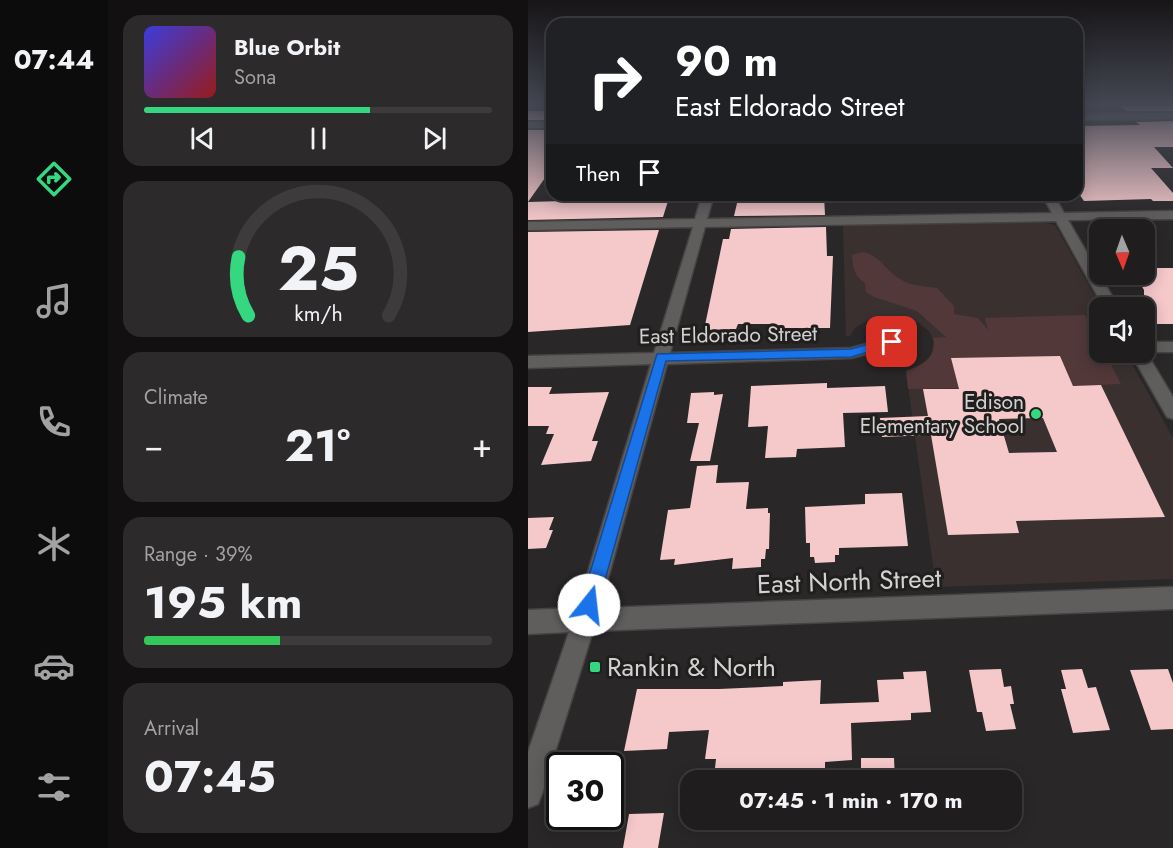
<!DOCTYPE html>
<meta charset="utf-8">
<style>
:root{--surface:#201d1e;--page:#2d2a2b;--text:#f1f3f6;--muted:#a2a2a4;--line:#3d3b3c;--accent:#35d881}
body{margin:0;font-family:Jost,sans-serif;background:var(--page);color:var(--text);height:100vh;display:flex;flex-direction:column;font-size:22px;white-space:nowrap}
*{box-sizing:border-box;margin:0}
p{font-size:20px;color:var(--muted)}
.icon{flex:none;width:33px;height:33px;fill:none;stroke:currentColor;stroke-width:2;stroke-linecap:round;stroke-linejoin:round}
.map{position:relative;flex:1;overflow:hidden}
.side{display:flex;flex-direction:column;gap:15px;padding:15px;background:#121010;width:420px}
.side>*{flex:none}
.banner{position:absolute;left:18px;top:18px;width:537px;height:183px;border-radius:18px;box-shadow:0 3px 15px #0003,0 0 0 2px var(--line);background:#202124;color:#fff;overflow:hidden}
.needle{width:39px;rotate:178deg}
.tools{position:absolute;left:561px;top:219px;display:grid;gap:12px}
.tools a{display:grid;place-items:center;width:66px;height:66px;border-radius:12px;background:var(--surface);box-shadow:0 3px 15px #0003,0 0 0 2px var(--line);font-size:30px}
.speed{position:absolute;left:18px;top:752px;display:flex;gap:12px;font-size:30px;font-weight:700;text-align:center}
.speed>*{display:grid;place-content:center;width:78px;height:78px;border-radius:50%;background:var(--surface);box-shadow:0 3px 15px #0003,0 0 0 2px var(--line);line-height:1}
.speed .limit{border:3px solid #111;border-radius:9px;background:#fff;color:#111}
.pin{position:absolute;display:grid;place-items:center;width:51px;height:51px;color:#fff;margin:-26px;border-radius:12px;box-shadow:0 3px 9px #0006}
.me{position:absolute;width:66px;margin:-33px;rotate:16deg;stroke-linejoin:round;filter:drop-shadow(0 0 4px #0008)}
.turn{display:flex;align-items:center;gap:21px;height:126px;padding:0 30px;font-size:27px}
.turn .icon{width:78px;height:78px;stroke-width:2.5}
.turn b{display:block;font-size:42px;line-height:51px}
.then{display:flex;align-items:center;height:57px;padding:0 30px;background:#0003;gap:12px;font-size:22px}
.big{font-size:45px;font-weight:700;line-height:1.1}
.side .tile{flex:1;display:flex;flex-direction:column;justify-content:center;gap:9px;min-width:0;padding:0 21px;border-radius:18px;background:var(--page)}
.side .dial{align-items:center;gap:0}
.dial svg{height:156px;overflow:visible;fill:none;stroke:var(--line);stroke-width:7;stroke-linecap:round;text-anchor:middle}
.dial text{fill:var(--text);stroke:none}
.song{display:flex;align-items:center;gap:18px}
.cover{width:72px;height:72px;border-radius:9px;background:linear-gradient(135deg,hsl(240 70% 55%),hsl(0 70% 35%))}
.played{height:6px;border-radius:3px;background:linear-gradient(90deg,var(--accent) 65%,var(--line) 65%)}
.keys{display:flex;justify-content:space-around;direction:ltr}
.heat{display:flex;justify-content:space-between;align-items:center;font-size:33px;direction:ltr}
.charge{height:9px;border-radius:4px;background:linear-gradient(90deg,#34c759 39%,var(--line) 0)}
.trip{position:absolute;left:152px;top:770px;width:342px;height:60px;border-radius:18px;background:var(--surface);box-shadow:0 3px 15px #0003,0 0 0 2px var(--line);font-weight:700;line-height:60px;text-align:center}
main{display:flex;flex:1;min-height:0}
.menu{display:flex;flex-direction:column;width:108px;justify-content:space-around;align-items:center;background:#0d0c0c;color:var(--muted)}
.menu .icon{width:42px;height:42px}
.menu .active{color:var(--accent)}
.menu b{font-size:27px;color:var(--text)}
.map>svg:first-child{display:block}
</style>
<main>
<nav class="menu">
<b>07:44</b>
<svg class="icon active" aria-label="directions" viewBox="0 0 24 24"><path d="M12 3l9 9-9 9-9-9zM9 14v-3h6M13 9l2 2-2 2"/></svg>
<svg class="icon" aria-label="music" viewBox="0 0 24 24"><path d="M9 18V5l10-2v13"/><circle cx="6" cy="18" r="3"/><circle cx="16" cy="16" r="3"/></svg>
<svg class="icon" aria-label="phone" viewBox="0 0 24 24"><path d="M5 4h4l2 5-3 2q2 4 5 5l2-3 5 2v4C11 20 4 13 5 4z"/></svg>
<svg class="icon" aria-label="climate" viewBox="0 0 24 24"><path d="M12 3v18M4 7l16 10M4 17L20 7"/></svg>
<svg class="icon" aria-label="car" viewBox="0 0 24 24"><path d="M5 17H2v-5l4-1 3-4h7l3 4 3 1v5h-3M9 17h6M6 11h13"/><circle cx="7" cy="17" r="2"/><circle cx="17" cy="17" r="2"/></svg>
<svg class="icon" aria-label="filters" viewBox="0 0 24 24"><path d="M4 7h16M4 17h16"/><circle cx="9" cy="7" r="2"/><circle cx="15" cy="17" r="2"/></svg>
</nav>
<section class="side">
<div class="tile">
<div class="song"><i class="cover"></i><div><b>Blue Orbit</b><p>Sona</p></div></div>
<div class="played"></div>
<div class="keys"><svg class="icon" aria-label="previous" viewBox="0 0 24 24"><path d="M18 5L8 12l10 7zM5 5v14"/></svg><svg class="icon" aria-label="pause" viewBox="0 0 24 24"><path d="M8 5v14M16 5v14"/></svg><svg class="icon" aria-label="next" viewBox="0 0 24 24"><path d="M6 5l10 7-10 7zM19 5v14"/></svg></div>
</div>
<div class="tile dial"><svg viewBox="0 0 100 80">
<path d="M14 69A42 42 0 1 1 86 69"/>
<path d="M14 69A42 42 0 0 1 9 39" stroke="#35d881"/>
<text x="50" y="56" font-size="32" font-weight="700">25</text>
<text x="50" y="72" font-size="11">km/h</text>
</svg></div>
<div class="tile"><p>Climate</p>
<div class="heat"><a>−</a><b class="big">21°</b><a>+</a></div>
</div>
<div class="tile"><p>Range · 39%</p><b class="big">195 km</b><div class="charge"></div></div>
<div class="tile"><p>Arrival</p><b class="big">07:45</b></div>
</section>
<div class="map">
<svg width="645" height="848" viewBox="0 0 645 848">
<rect width="100%" height="100%" fill="#2a2728"/>
<!-- built -->
<path fill="#3a3030" d="M 513,222 L 527,225 L 573,307 L 572,352 L 598,353 L 645,438 L 645,579 L 408,587 L 378,371 L 396,363 L 403,356 L 406,342 L 401,331 L 389,322 L 362,316 L 340,320 L 327,328 L 322,336 L 318,336 L 315,225 Z"/>
<!-- green -->
<path fill="#523839" d="M 336,252 C 353,258 352,263 365,274 C 379,286 393,286 409,288 L 426,306 L 426,314 L 450,318 L 460,330 L 457,318 L 557,315 L 571,343 L 572,352 L 577,353 L 593,384 L 545,386 L 532,356 L 424,358 L 440,388 L 380,389 L 378,371 C 393,366 410,357 405,338 L 418,337 L 389,311 L 346,297 L 338,292 L 337,283 C 326,276 325,268 324,255 Z"/>
<!-- building -->
<path fill="#f5c8ca" fill-rule="evenodd" d="M 591,104 L 645,104 L 645,111 L 598,111 Z
M 0,111 L 24,111 L 24,120 L 0,120 Z
M 645,121 L 645,147 L 626,147 L 645,168 L 623,168 L 645,193 L 645,201 L 625,201 L 623,199 L 556,201 L 549,191 L 549,126 L 612,125 L 608,122 Z
M 0,130 L 24,130 L 24,168 L 0,202 Z
M 239,195 L 296,195 L 297,215 L 206,216 L 210,199 L 238,198 Z
M 141,198 L 135,217 L 0,220 L 0,202 Z
M 298,227 L 299,256 L 305,256 L 302,328 L 246,328 L 246,324 L 210,324 L 208,329 L 176,330 L 195,239 L 201,239 L 203,229 Z
M 131,230 L 102,325 L 0,332 L 0,232 Z
M 617,268 L 645,268 L 645,324 L 625,324 L 616,311 L 616,290 L 608,276 L 623,276 Z
M 532,356 L 545,386 L 573,385 L 637,517 L 488,521 L 491,533 L 420,535 L 403,435 L 354,437 L 352,418 L 400,416 L 395,389 L 431,389 L 423,358 ZM 515,418 L 529,452 L 481,453 L 471,419 Z
M 299,383 L 299,388 L 357,386 L 360,412 L 315,413 L 317,447 L 269,449 L 268,457 L 237,458 L 240,426 L 220,427 L 223,386 Z
M 0,387 L 24,387 L 21,394 L 81,392 L 64,441 L 70,441 L 63,461 L 13,465 L 26,434 L 18,434 L 21,426 L 0,426 Z
M 186,392 L 186,395 L 195,394 L 182,461 L 162,461 L 171,423 L 159,423 L 163,393 Z
M 190,465 L 188,483 L 221,482 L 218,509 L 240,508 L 240,513 L 242,513 L 241,549 L 238,549 L 237,559 L 233,559 L 233,567 L 204,569 L 205,558 L 146,565 L 147,559 L 132,560 L 140,510 L 162,508 L 169,466 Z
M 374,493 L 380,546 L 311,548 L 311,555 L 307,555 L 307,562 L 287,563 L 286,557 L 282,557 L 282,543 L 278,543 L 277,507 L 337,504 L 337,494 Z
M 26,517 L 21,530 L 25,530 L 18,548 L 0,549 L 0,518 Z
M 473,669 L 476,687 L 483,686 L 486,704 L 482,704 L 488,729 L 458,731 L 454,712 L 449,712 L 441,670 Z
M 554,669 L 560,688 L 568,687 L 582,730 L 545,733 L 533,689 L 538,689 L 533,670 Z
M 640,669 L 645,683 L 645,729 L 623,730 L 602,670 Z
M 398,671 L 403,712 L 383,713 L 383,720 L 323,723 L 324,760 L 297,762 L 297,779 L 274,780 L 274,773 L 186,777 L 188,759 L 177,759 L 181,730 L 141,732 L 139,749 L 96,751 L 109,689 L 191,689 L 255,686 L 255,682 L 293,680 L 292,704 L 351,702 L 349,680 L 376,679 L 375,672 Z
M 333,758 L 366,758 L 367,780 L 333,780 Z
M 136,813 L 130,848 L 95,848 L 101,814 Z"/>
<g fill="none" stroke-linecap="round" stroke-linejoin="round">
<!-- minor casing -->
<g stroke="#454242" stroke-width="3">
<path id="minor" d="M 645,113 L 645,119 L 549,120 L 549,114 Z
M 0,122 L 24,122 L 24,128 L 0,128 Z
M 174,195 L 186,195 L 179,219 L 524,213 L 514,195 L 526,195 L 536,213 L 645,211 L 645,219 L 540,220 L 591,308 L 576,308 L 528,221 L 177,227 L 142,353 L 323,348 L 364,337 L 372,342 L 370,346 L 323,358 L 139,364 L 72,608 L 645,587 L 645,609 L 65,631 L 14,794 L 10,804 L 0,808 L 0,752 L 41,632 L 0,634 L 0,610 L 49,608 L 123,364 L 0,368 L 0,356 L 126,353 L 165,227 L 0,230 L 0,222 L 167,219 Z
M 616,342 L 645,342 L 645,352 L 618,352 L 645,397 L 645,419 L 639,417 L 602,352 L 616,352 Z"/>
</g>
<!-- minor -->
<use href="#minor" fill="#605d5d" fill-rule="evenodd"/>
</g>
<!-- sky -->
<linearGradient id="sky" x2="0" y2="1"><stop stop-color="#171516"/><stop offset="0.47" stop-color="#444753"/><stop offset="1" stop-color="#444753" stop-opacity="0"/></linearGradient>
<rect width="645" height="223" fill="url(#sky)"/>
<!-- route -->
<path fill="#1a73e8" stroke="#114b97" stroke-width="1.5" d="M 364,338 L 368,339 L 368,344 L 323,357 L 138,361 L 70,605 L 67,611 L 61,613 L 55,611 L 52,605 L 129,354 L 323,349 Z"/>
<!-- markers -->
<g fill="#35d881" stroke="#211e1e" stroke-width="2">
<circle cx="508" cy="414" r="6"/>
<rect x="61" y="661" width="12" height="12" rx="3"/>
</g>
<g text-anchor="middle" stroke-width="6" stroke-linejoin="round" paint-order="stroke">
<!-- street labels -->
<g font-size="21" fill="#d3d1d1" stroke="#211e1e">
<text transform="translate(200 335) rotate(-1)" y="7">East Eldorado Street</text>
</g>
<!-- poi labels -->
<g font-size="21" fill="#d3d1d1" stroke="#211e1e" text-anchor="end">
<text x="496" y="409">Edison<tspan x="496" dy="24">Elementary School</tspan></text>
</g>
<!-- near-street labels -->
<g font-size="26" fill="#d3d1d1" stroke="#211e1e">
<text transform="translate(321 581) rotate(-2)" y="9">East North Street</text>
</g>
<!-- near-poi labels -->
<g font-size="26" fill="#d3d1d1" stroke="#211e1e" text-anchor="start">
<text x="79" y="676">Rankin &amp; North</text>
</g>
</g>
</svg>
<div class="tools">
<a><svg class="needle" viewBox="-14 -14 28 28"><path d="M0-13l5 13h-10z" fill="#e53935"/><path d="M0 13l5-13h-10z" fill="#a2a2a4"/></svg></a>
<a><svg class="icon" aria-label="sound" viewBox="0 0 24 24"><path d="M4 9h4l5-4v14l-5-4H4zM17 9q2 3 0 6"/></svg></a>
</div>
<div class="speed"><div class="limit">30</div></div>
<div class="pin" style="left:364px;top:342px;background:#d93025"><svg class="icon" aria-label="arrive" viewBox="0 0 24 24"><path d="M6 21V4h12l-3 4 3 4H6"/></svg></div>
<svg class="me" style="left:61px;top:605px" viewBox="-20 -20 40 40"><circle r="19" fill="#fff"/><path d="M0-13L10 11 0 6-10 11z" fill="#1a73e8"/></svg>
<div class="trip">07:45 · 1 min · 170 m</div>
<div class="banner">
<div class="turn"><svg class="icon" aria-label="right" viewBox="0 0 24 24"><path d="M7 20v-9h11M14 6l5 5-5 5"/></svg><div><b>90 m</b>East Eldorado Street</div></div>
<div class="then">Then<svg class="icon" aria-label="arrive" viewBox="0 0 24 24"><path d="M6 21V4h12l-3 4 3 4H6"/></svg></div>
</div>
</div>
</main>
